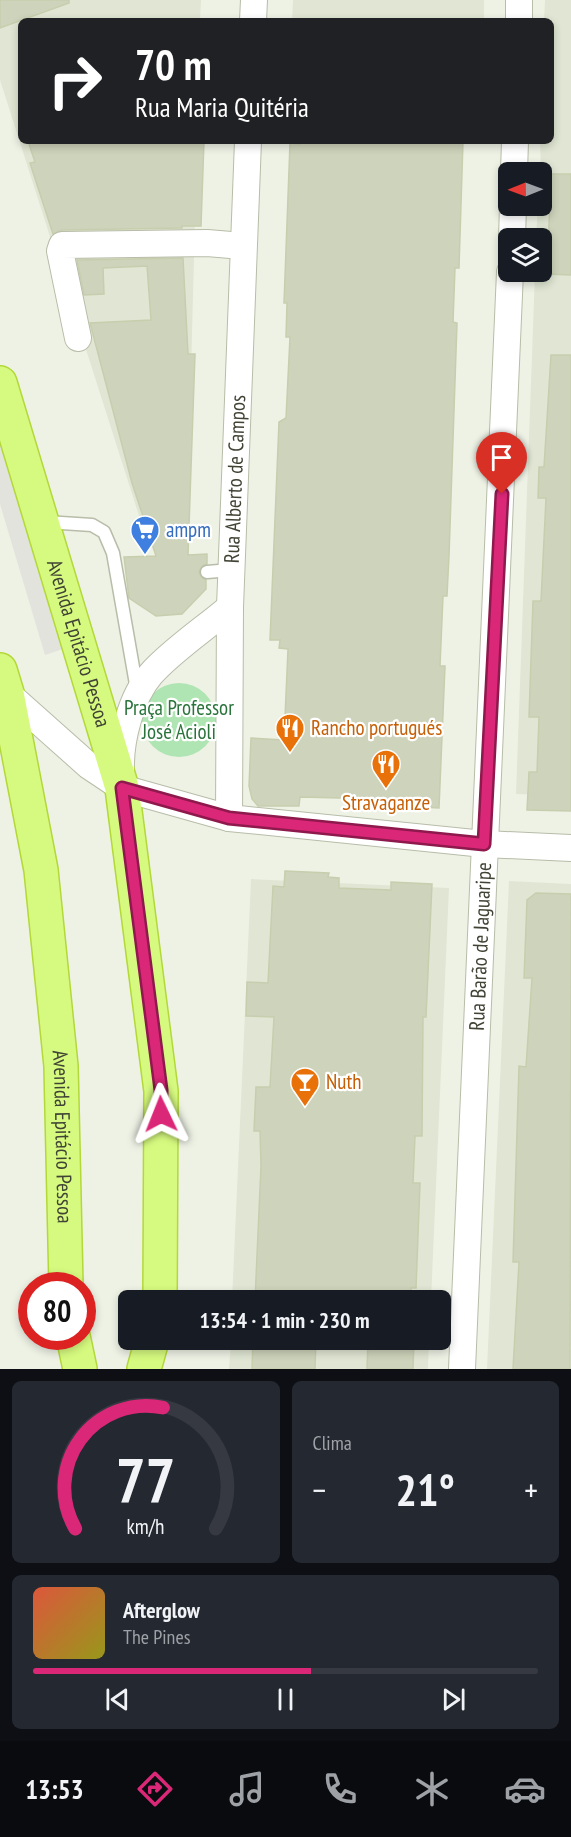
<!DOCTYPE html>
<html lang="pt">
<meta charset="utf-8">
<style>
:root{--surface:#171b24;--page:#242831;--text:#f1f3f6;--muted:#9ea1a6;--line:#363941;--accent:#db2777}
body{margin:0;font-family:"PT Sans Narrow",sans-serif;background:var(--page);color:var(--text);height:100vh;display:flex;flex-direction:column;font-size:22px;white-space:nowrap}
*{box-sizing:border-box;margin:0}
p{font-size:20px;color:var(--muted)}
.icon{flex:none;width:33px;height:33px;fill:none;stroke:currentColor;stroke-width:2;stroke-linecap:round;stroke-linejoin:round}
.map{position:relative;height:1369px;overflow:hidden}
.panel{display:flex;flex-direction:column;gap:12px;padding:12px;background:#0d0f14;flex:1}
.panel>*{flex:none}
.banner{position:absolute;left:18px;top:18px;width:536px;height:126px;border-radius:9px;box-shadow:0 3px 9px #0003;background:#202124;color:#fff;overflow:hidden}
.needle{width:39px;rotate:269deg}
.fabs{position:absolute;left:498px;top:162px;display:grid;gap:12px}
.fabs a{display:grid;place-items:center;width:54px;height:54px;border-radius:9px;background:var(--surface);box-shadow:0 3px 9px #0003;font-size:30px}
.speed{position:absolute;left:18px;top:1272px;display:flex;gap:12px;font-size:30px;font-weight:700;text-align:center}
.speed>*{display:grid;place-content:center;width:78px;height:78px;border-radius:50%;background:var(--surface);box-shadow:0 3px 9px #0003;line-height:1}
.speed .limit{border:9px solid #d22;background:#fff;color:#111}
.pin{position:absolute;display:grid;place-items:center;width:51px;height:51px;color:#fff;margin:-62px -26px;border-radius:50% 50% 50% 0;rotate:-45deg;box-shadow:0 0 6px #0007}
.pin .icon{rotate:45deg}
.me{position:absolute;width:66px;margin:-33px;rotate:358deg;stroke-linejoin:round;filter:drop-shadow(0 0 4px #0008)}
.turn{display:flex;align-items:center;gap:21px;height:126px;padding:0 18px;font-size:27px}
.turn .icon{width:78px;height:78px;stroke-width:2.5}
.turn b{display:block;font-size:42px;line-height:51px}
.big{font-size:45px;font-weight:800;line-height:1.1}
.panel .widget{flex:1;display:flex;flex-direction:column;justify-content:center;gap:9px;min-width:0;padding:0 21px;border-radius:9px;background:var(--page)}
.panel .dial{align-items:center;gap:0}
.dial svg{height:156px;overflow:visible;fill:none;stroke:var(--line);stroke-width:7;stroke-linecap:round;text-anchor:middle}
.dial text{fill:var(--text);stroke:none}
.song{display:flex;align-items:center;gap:18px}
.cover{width:72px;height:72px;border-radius:9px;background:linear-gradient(135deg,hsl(10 70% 55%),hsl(60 70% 35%))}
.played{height:6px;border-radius:3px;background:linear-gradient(90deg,var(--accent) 55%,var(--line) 55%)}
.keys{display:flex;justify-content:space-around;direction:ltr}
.heat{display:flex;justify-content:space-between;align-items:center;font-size:33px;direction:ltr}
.panel .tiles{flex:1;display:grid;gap:12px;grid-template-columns:1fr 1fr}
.widget:last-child{grid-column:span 2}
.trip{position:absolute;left:118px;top:1290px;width:333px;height:60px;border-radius:9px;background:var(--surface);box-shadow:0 3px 9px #0003;font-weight:800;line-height:60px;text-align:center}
.tabs{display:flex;height:96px;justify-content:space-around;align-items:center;background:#090b0e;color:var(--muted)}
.tabs .icon{width:42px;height:42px}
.tabs .on{color:var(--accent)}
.tabs b{font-size:27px;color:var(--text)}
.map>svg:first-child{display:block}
</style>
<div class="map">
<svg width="571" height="1369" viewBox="0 0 571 1369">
<rect width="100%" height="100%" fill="#eef2e5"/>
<!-- residential -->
<path fill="#e0e6d3" d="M 0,0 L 201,0 L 200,21 L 21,21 L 21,141 L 197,141 L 187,528 L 142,525 L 0,80 Z
M 293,0 L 484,0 L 484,21 L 292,21 Z
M 545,0 L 571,0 L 571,796 L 516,794 L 535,272 L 542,272 L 542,238 L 536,238 L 538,206 L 542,206 L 540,141 L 550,141 L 550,21 L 544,21 Z
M 251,879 L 449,888 L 431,1300 L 232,1300 Z
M 509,881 L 571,884 L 571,1369 L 487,1369 Z
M 231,1340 L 429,1340 L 428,1369 L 229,1369 Z"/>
<!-- green -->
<path fill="#afe5b2" d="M142 720a37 37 0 1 1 74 0a37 37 0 1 1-74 0Z"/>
<!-- parking -->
<path fill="#e2e3dd" d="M 0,430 L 69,647 L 45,655 L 0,504 Z"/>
<!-- building -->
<path fill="#ced3bb" stroke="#c7ceae" stroke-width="1.5" d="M 0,0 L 69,0 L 69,3 L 0,28 Z
M 28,141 L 204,141 L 201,226 L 182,226 L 182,228 L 62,230 L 53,234 L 30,163 L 35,162 Z
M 300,141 L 463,141 L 459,268 L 455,268 L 453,322 L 457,323 L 449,556 L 447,596 L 443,596 L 440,666 L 445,666 L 439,808 L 379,805 L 379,799 L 300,797 L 299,806 L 258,806 L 252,799 L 249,786 L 251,738 L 284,740 L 288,649 L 279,648 L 280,640 L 270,640 L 279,422 L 286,418 L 290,337 L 286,337 L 287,303 L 284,303 L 290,143 L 300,144 Z
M 551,174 L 571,174 L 571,275 L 547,274 Z
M 183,258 L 188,354 L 195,354 L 188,555 L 207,554 L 207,564 L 202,566 L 199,572 L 201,577 L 206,580 L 206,589 L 182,614 L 156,616 L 129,598 L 124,557 L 156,556 L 132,483 L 90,323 L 151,320 L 147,266 L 103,268 L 104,294 L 84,295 L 77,260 Z
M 551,355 L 571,355 L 571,811 L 527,810 L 529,772 L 537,772 L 539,717 L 529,717 L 533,601 L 541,601 L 546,498 L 538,498 L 539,467 L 544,467 Z
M 285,871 L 329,873 L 328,877 L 339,878 L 339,888 L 391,890 L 391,882 L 432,884 L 426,1017 L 423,1017 L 422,1136 L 415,1136 L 413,1183 L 420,1183 L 416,1288 L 411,1288 L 411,1300 L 255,1300 L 261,1166 L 260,1131 L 254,1131 L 256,1087 L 270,1087 L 274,1017 L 246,1016 L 247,982 L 268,983 L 273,886 L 284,887 Z
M 536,893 L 571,894 L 570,1369 L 513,1369 L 519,1262 L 513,1262 L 519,1066 L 526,1067 L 532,978 L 524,978 L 527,900 Z
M 253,1340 L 316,1340 L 315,1369 L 252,1369 Z
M 368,1340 L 414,1340 L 413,1369 L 367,1369 Z"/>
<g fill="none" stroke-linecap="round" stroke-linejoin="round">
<!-- service casing -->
<g stroke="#b7bda8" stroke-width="15">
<path id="service" d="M 46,522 L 92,525 L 104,532 L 113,553 L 137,690
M 207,572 L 231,570"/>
</g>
<!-- minor casing -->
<g stroke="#b7bda8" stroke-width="28">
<g id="minor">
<path d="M 253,21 L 254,0"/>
<path d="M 519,21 L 519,0"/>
<path d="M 514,172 L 515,141"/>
<path d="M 512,238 L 513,206"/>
<path d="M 78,338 L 60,251 L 62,245 L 207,243 L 243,246"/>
<path d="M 7,693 L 89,766 L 122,788 L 229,818 L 484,844 L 571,848"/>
<path d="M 121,770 C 120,740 131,697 151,674 C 171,651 207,627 230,607"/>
<path id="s1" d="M 229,818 L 230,607 L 248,141"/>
<path id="s2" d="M 462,1369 L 510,272"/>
</g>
</g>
<!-- trunk casing -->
<g stroke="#b3d839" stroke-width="36">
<g id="trunk">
<path id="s3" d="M 0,383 L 122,788 L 161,1091 L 160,1300"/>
<path id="s4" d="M 0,670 L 7,693 L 41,870 L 61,1066 L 66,1286"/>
<path d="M 73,1336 L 80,1369"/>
<path d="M 144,1369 L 152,1340"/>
</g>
</g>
<!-- service -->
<use href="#service" stroke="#fff" stroke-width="12"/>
<!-- minor -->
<use href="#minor" stroke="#fff" stroke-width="26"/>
<!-- trunk -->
<use href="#trunk" stroke="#d6fa7f" stroke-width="33"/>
</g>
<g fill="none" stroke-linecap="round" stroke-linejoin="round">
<!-- route casing -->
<g stroke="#8e194d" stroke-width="15">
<path id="route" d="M 161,1114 L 161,1090 L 122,788 L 229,818 L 484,844 L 502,494"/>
</g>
<!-- route -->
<use href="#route" stroke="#db2777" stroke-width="10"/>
</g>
<!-- icons -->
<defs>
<g id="supermarket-pin" transform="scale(1.5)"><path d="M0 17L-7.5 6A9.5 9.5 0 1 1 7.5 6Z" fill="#3f7fe0" stroke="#fff"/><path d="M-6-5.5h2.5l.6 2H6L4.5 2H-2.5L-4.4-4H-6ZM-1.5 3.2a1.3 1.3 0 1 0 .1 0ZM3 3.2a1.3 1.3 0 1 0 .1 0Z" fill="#fff"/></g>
<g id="restaurant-pin" transform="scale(1.5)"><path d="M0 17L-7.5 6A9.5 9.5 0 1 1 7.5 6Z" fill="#e8710a" stroke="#fff"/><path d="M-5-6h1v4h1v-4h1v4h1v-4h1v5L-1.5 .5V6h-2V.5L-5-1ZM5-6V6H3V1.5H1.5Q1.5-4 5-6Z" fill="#fff"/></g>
<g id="bar-pin" transform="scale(1.5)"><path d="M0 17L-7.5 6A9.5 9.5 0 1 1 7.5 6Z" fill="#e8710a" stroke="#fff"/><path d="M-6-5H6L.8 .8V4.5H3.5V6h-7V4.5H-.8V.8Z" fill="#fff"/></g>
</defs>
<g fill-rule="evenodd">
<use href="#supermarket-pin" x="145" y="530"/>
<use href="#restaurant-pin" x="290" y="728"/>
<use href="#restaurant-pin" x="386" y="764"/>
<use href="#bar-pin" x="305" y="1082"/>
</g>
<g text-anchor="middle" stroke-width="4.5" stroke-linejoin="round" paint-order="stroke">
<!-- street labels -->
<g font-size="21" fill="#414435" stroke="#fff">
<text dy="7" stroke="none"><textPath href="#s1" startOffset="339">Rua Alberto de Campos</textPath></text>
<text dy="7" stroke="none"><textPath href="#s3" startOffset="272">Avenida Epitácio Pessoa</textPath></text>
<text dy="7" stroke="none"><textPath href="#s2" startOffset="423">Rua Barão de Jaguaripe</textPath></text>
<text dy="7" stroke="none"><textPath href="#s4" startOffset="472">Avenida Epitácio Pessoa</textPath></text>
</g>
<!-- shop labels -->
<g font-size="21" fill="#366cbe" stroke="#fff" text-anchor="start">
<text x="166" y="537">ampm</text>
</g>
<!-- park labels -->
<g font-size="21" fill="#2a743b" stroke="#fff">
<text x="179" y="715">Praça Professor<tspan x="179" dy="24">José Acioli</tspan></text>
</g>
<!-- food labels -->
<g font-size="21" fill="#c56008" stroke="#fff" text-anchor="start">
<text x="311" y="735">Rancho portugués</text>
<text x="386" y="810" text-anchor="middle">Stravaganze</text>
<text x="326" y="1089">Nuth</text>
</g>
</g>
</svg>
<div class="fabs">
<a><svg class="needle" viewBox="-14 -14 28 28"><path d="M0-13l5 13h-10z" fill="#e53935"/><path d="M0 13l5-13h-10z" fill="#9ea1a6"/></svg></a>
<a><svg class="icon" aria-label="layers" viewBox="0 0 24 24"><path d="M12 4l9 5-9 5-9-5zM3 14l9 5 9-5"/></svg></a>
</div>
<div class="speed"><div class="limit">80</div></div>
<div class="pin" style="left:502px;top:494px;background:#d93025"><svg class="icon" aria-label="arrive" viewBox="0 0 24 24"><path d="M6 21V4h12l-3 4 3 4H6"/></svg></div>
<svg class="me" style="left:161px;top:1114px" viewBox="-20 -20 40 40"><path d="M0-17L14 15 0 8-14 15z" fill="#db2777" stroke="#fff" stroke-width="4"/></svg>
<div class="trip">13:54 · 1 min · 230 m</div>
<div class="banner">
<div class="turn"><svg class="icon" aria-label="right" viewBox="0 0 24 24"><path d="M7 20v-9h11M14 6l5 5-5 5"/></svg><div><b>70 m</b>Rua Maria Quitéria</div></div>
</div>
</div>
<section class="panel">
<div class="tiles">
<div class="widget dial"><svg viewBox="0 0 100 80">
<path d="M14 69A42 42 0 1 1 86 69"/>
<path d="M14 69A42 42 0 0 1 59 7" stroke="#db2777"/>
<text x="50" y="56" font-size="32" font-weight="700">77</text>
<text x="50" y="72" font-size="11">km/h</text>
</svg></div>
<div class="widget"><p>Clima</p>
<div class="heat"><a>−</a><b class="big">21°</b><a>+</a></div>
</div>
<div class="widget">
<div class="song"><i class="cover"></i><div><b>Afterglow</b><p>The Pines</p></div></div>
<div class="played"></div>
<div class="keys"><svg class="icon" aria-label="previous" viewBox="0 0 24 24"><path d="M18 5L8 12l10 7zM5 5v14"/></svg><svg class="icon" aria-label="pause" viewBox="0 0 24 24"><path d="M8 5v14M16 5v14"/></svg><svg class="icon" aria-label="next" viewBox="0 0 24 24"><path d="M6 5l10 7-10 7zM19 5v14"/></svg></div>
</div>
</div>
</section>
<nav class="tabs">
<b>13:53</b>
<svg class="icon on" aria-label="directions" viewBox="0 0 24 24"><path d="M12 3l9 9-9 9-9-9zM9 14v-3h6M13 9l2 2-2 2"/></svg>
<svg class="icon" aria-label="music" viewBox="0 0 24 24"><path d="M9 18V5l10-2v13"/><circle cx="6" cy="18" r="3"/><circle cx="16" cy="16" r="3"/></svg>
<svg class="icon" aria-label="phone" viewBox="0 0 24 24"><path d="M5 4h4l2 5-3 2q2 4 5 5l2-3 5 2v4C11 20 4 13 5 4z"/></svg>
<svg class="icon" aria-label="climate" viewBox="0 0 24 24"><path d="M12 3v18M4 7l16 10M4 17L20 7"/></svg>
<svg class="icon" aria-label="car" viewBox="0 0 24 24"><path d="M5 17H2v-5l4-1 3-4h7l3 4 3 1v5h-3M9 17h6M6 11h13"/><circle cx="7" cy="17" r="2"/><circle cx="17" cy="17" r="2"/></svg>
</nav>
